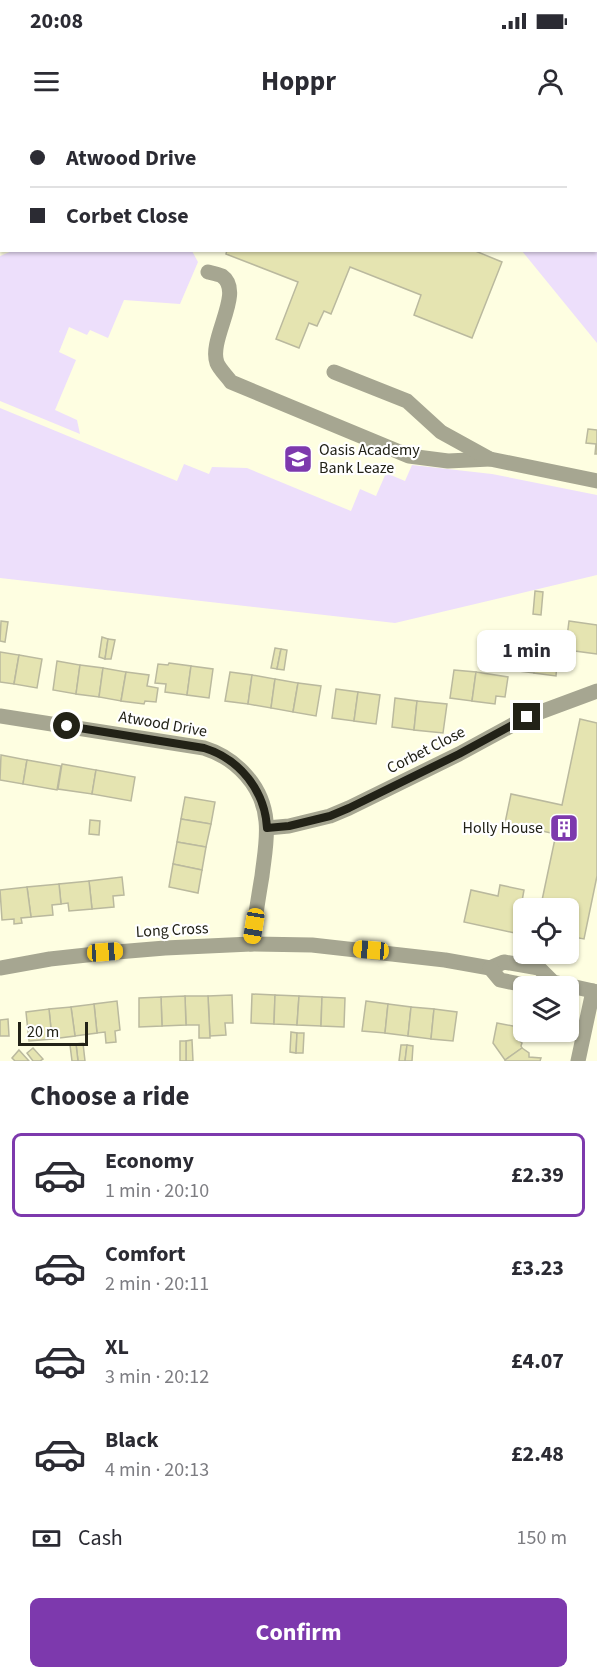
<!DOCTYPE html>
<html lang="en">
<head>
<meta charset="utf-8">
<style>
	body { margin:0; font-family:"Source Sans 3",sans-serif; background:#f7f7f7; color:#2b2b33; height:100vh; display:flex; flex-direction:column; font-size:22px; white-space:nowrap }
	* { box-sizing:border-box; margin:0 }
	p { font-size:20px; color:#7c7c81 }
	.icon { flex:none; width:33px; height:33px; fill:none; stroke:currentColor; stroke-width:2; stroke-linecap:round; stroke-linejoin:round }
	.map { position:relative; height:941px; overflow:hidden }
	.sheet { display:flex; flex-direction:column; background:#fff; flex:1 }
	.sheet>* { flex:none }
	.guide { position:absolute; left:0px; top:0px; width:597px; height:132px; box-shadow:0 2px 4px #0004; display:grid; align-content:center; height:132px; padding:0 30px; background:#fff }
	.buttons { position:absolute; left:513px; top:778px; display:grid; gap:12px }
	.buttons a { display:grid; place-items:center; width:66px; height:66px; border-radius:9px; background:#fff; box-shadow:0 2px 4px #0004; font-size:30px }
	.scale { position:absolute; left:18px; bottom:15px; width:70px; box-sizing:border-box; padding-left:6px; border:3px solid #222217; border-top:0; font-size:16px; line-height:21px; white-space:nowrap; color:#222217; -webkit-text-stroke:4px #fff; paint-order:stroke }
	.end { position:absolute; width:27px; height:27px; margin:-14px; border:8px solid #222217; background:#fff; box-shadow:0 0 0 3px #fff }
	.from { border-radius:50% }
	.bubble { position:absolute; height:42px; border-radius:9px; background:#fff; box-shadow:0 2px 4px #0004; font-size:20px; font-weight:700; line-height:42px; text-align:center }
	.car { position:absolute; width:18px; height:36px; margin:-18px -9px; border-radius:8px; box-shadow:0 0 4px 2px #0007; background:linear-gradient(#f5c518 24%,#345 0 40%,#f5c518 0 76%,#345 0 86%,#f5c518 0) }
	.guide b { display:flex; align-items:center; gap:21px; height:57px; font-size:22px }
	.guide b+b { border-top:2px solid #e1e1e2 }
	.guide i { width:15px; height:15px; background:#2b2b33 }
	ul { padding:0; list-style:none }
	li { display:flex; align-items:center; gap:18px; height:84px; margin:0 12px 9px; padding:0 18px; border:3px solid transparent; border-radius:9px }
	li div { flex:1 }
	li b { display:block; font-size:22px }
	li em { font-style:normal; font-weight:700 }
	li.selected { border-color:#7d39ad }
	li>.icon { width:54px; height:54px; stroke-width:1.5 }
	h2 { padding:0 30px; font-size:27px; line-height:72px }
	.pay { display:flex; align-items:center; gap:15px; height:66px; padding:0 30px; font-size:22px }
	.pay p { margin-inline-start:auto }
	.button { display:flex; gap:12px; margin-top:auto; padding:12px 30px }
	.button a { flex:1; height:69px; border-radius:9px; background:#7d39ad; color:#fff; font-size:24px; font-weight:700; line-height:69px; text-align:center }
	.status { display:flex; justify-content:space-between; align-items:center; height:42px; padding:0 30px; background:#fff; direction:ltr }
	.status svg { height:16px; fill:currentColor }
	header { display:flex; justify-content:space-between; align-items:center; height:78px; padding:0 30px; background:#fff; font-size:27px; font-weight:700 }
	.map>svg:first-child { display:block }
</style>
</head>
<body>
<div class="status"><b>20:08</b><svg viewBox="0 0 49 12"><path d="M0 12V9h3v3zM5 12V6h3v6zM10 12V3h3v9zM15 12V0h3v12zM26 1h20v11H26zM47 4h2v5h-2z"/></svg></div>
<header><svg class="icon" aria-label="menu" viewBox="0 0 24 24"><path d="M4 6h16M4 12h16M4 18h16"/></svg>Hoppr<svg class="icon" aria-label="person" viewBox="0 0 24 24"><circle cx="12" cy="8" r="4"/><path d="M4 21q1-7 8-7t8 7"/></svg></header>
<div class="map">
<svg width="597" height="941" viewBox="0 0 597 941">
	<rect width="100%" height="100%" fill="#fefee1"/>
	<!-- green -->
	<g fill="#eddffb">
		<path d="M0,0H205L212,1L2,2V125L0,126Z"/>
		<path d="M246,0H597V223L522,131L596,130V2H252Z"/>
		<path d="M12,131H192L198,142L180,184L124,180L108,218L90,210L87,215L69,207L59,232L76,240L55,290L77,300L80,314L0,281V136Z"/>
		<path d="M0,288L177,361L184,344L209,354L212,347L247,348L351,391L360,369L376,376L386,353L405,361L412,345L492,354L597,375V455L395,503L0,458Z"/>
	</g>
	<!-- building -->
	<g fill="#e5e4b1" stroke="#bab99e" stroke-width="1.5">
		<path d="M227,130H473L502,142L472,218L414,195L421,175L350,147L331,194L324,191L317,206L309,203L299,228L276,219L298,162L226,134Z"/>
		<path d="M588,309L597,310V334H595L596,324L586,323Z"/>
		<path d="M535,471L543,472L541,495L533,494Z"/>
		<path d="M1,501L8,502L5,522L0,521Z"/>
		<path d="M569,501L597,505V534L575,531V527L566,525Z"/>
		<path d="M102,517L108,519L105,539L99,537Z"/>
		<path d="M108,519L115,520L111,539H105Z"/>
		<path d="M508,521L537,525L534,553L511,550L513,541L506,540Z"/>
		<path d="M537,525L566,528L563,545L557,544L556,556L534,553Z"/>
		<path d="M275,528L281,529L277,549L271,548Z"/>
		<path d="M281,529L287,530L284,550L277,549Z"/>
		<path d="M0,532L19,535L14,564L0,562Z"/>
		<path d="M19,535L42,539L37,568L14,564Z"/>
		<path d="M57,541L80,545L76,574L53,570Z"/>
		<path d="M169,543L191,546L187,575L165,572L166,564L155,563L158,544L168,545Z"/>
		<path d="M80,545L103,548L99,577L76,574Z"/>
		<path d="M191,546L213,549L209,578L187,575Z"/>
		<path d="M103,548L126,552L121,581L99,577Z"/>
		<path d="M454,550L476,552L472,581L450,578Z"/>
		<path d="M126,552L149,555L147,566L158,568L156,582L145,581L144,584L121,581Z"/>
		<path d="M230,552L252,555L248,584L225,581Z"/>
		<path d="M476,552L508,557L505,577L496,576L495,584L472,581Z"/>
		<path d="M252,555L275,559L271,588L248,584Z"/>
		<path d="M275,559L298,563L293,592L271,588Z"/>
		<path d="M298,563L321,566L316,596L293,592Z"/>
		<path d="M336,569L358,572L354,601L332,598Z"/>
		<path d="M358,572L380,575L376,604L354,601Z"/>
		<path d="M395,578L417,581L414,610L392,607Z"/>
		<path d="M417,581L447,584L443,613L414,610Z"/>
		<path d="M580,599L597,603V756L584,819L568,816V789H524V815L464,802L471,770L498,776L500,765L524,770L522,781L541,785L556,714L505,703L511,674L562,685Z"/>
		<path d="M1,635L27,640L23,664L0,660Z"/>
		<path d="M27,640L61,646L57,670L23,664Z"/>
		<path d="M62,644L96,650L92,674L58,669Z"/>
		<path d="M96,650L135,657L131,681L92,674Z"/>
		<path d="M185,677L215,682L211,704L181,699Z"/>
		<path d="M181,699L211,704L206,727L177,722Z"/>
		<path d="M90,700L100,701L99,715L89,714Z"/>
		<path d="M177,722L206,727L202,750L173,744Z"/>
		<path d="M173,744L202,750L198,773L169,767Z"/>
		<path d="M122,757L124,775L113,776L114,787L92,789L89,761Z"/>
		<path d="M89,761L92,789L69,791L68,783L61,784L59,764Z"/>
		<path d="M59,764L61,784L52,785L53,795L31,797L27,767Z"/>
		<path d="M27,767L31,797L21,798L22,803L14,804V799L2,800L0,770Z"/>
		<path d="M252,874L275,875L274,904L251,903Z"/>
		<path d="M232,875L233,903H225L226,915L210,916L208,876Z"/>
		<path d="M275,875L299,876L297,905L274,904Z"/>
		<path d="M185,876H208L210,918H199V905H186Z"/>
		<path d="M185,876L186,905L162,906L161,877Z"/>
		<path d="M299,876L322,877L321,906L297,905Z"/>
		<path d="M161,877L162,906L139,907V878Z"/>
		<path d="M322,877L345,878L344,907L321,906Z"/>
		<path d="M117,881L120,910L115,911L116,922L106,923L105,912L97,913L94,884Z"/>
		<path d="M366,881L388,884L385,913L362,911Z"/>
		<path d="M94,884L97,913L75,916L71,887Z"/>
		<path d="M388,884L411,887L408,916L385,913Z"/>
		<path d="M71,887L75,916L52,919L49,889Z"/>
		<path d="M411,887L434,889L431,919L408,916Z"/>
		<path d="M49,889L52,919L29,921L26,892Z"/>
		<path d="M434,889L457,892L453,921L431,919Z"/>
		<path d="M8,899L9,916H0V900Z"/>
		<path d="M497,903L518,907L517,919L522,923L521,926L522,928L505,940L493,923Z"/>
		<path d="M291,912L297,913L296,933L290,932Z"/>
		<path d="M297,913H304L303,933H296Z"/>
		<path d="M192,920L193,941H186V921Z"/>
		<rect x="180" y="921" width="6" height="20"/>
		<path d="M83,923L85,941H78L76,924Z"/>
		<path d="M76,924L78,941H72L70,925Z"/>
		<path d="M401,925H407L405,941H399Z"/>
		<path d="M407,925L413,926L412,941H405Z"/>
		<path d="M33,928L43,939L40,941H33L27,933Z"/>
		<path d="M522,928L529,933V937L541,938L540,941H506L505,940Z"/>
		<path d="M19,930L29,941H15L12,938Z"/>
	</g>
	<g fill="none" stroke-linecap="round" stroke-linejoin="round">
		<!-- minor -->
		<g stroke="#a6a691" stroke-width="15">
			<path d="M208,152C212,153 218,154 222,156C245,172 208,219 217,243C220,250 227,256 231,262L409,336L448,341L490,339"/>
			<path d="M334,252L407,281L441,312L490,339L597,361"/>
			<path d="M0,596L204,628C236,638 263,666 266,701C268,719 264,738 262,756C258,779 255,801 251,824"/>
			<path d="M267,708L289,706L330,696L349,688L459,634L527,597L597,571"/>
			<path d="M0,848L50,839L105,833L165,828L251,824L312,825L445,840L490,848L504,842L539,848L553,862L597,872"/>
			<path d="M490,848L500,860L535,867L553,862"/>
			<path d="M578,941L593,871"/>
		</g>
	</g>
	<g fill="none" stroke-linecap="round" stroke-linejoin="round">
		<!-- route -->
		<path stroke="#222217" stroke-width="8" d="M67,606L204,628C240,639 265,671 267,708L289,706L330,696L349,688L459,634L527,597"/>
	</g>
	<!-- icons -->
	<defs>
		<g id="school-square" transform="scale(1.5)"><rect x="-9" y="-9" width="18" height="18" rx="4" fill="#7d39ad" stroke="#fff"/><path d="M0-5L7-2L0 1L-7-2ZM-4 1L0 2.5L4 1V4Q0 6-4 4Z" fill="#fff"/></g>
		<g id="building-square" transform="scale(1.5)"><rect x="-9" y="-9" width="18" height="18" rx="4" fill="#7d39ad" stroke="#fff"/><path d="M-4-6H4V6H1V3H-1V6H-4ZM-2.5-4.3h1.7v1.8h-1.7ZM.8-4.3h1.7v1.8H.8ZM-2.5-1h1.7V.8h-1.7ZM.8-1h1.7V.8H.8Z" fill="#fff"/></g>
	</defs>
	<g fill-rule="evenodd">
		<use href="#school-square" x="298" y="339"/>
		<use href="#building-square" x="564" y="708"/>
	</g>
	<g text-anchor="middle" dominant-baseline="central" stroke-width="4.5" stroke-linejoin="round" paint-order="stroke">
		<!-- poi labels -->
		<g font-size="16" fill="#222217" stroke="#fff" text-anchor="start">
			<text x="319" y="330">Oasis Academy<tspan x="319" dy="18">Bank Leaze</tspan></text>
			<text x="543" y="708" text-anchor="end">Holly House</text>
		</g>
		<!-- street labels -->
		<g font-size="16" fill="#222217" stroke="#fff">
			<text transform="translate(163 604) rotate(10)">Atwood Drive</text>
			<text transform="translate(426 630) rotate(-27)">Corbet Close</text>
			<text transform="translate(172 810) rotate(-3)">Long Cross</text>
		</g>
	</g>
</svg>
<div class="buttons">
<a><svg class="icon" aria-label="locate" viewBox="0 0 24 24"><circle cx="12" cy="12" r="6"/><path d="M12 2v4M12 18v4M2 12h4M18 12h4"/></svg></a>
<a><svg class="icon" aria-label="layers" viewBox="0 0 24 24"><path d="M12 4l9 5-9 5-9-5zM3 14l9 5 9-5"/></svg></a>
</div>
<div class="scale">20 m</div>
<i class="end from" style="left:67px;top:606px"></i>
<i class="end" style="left:527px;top:597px"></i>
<div class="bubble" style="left:477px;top:510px;width:99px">1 min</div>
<i class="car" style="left:254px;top:806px;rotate:189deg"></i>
<i class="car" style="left:371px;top:830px;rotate:275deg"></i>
<i class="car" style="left:105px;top:832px;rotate:86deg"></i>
<div class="guide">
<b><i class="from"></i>Atwood Drive</b>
<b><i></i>Corbet Close</b>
</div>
</div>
<section class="sheet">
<h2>Choose a ride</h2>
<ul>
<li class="selected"><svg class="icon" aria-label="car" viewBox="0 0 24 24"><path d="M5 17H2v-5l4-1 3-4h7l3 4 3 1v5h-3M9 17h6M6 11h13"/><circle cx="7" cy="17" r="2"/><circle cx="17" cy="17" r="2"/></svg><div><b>Economy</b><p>1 min · 20:10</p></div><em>£2.39</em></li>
<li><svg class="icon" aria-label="car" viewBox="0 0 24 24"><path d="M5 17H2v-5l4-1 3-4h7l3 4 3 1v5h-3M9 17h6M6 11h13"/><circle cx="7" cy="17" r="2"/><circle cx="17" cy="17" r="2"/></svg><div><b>Comfort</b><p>2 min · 20:11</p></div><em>£3.23</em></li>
<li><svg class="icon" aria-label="car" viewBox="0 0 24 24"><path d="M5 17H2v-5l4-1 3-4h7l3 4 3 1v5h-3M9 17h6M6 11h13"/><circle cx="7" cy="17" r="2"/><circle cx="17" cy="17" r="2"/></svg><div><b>XL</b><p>3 min · 20:12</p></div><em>£4.07</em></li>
<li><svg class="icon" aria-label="car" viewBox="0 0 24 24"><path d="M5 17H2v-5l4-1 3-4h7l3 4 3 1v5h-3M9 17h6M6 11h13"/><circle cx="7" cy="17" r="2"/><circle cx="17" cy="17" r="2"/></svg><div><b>Black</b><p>4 min · 20:13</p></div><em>£2.48</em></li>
</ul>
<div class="pay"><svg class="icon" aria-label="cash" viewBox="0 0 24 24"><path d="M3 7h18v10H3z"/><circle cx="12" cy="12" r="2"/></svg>Cash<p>150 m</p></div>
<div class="button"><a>Confirm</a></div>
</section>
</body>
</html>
